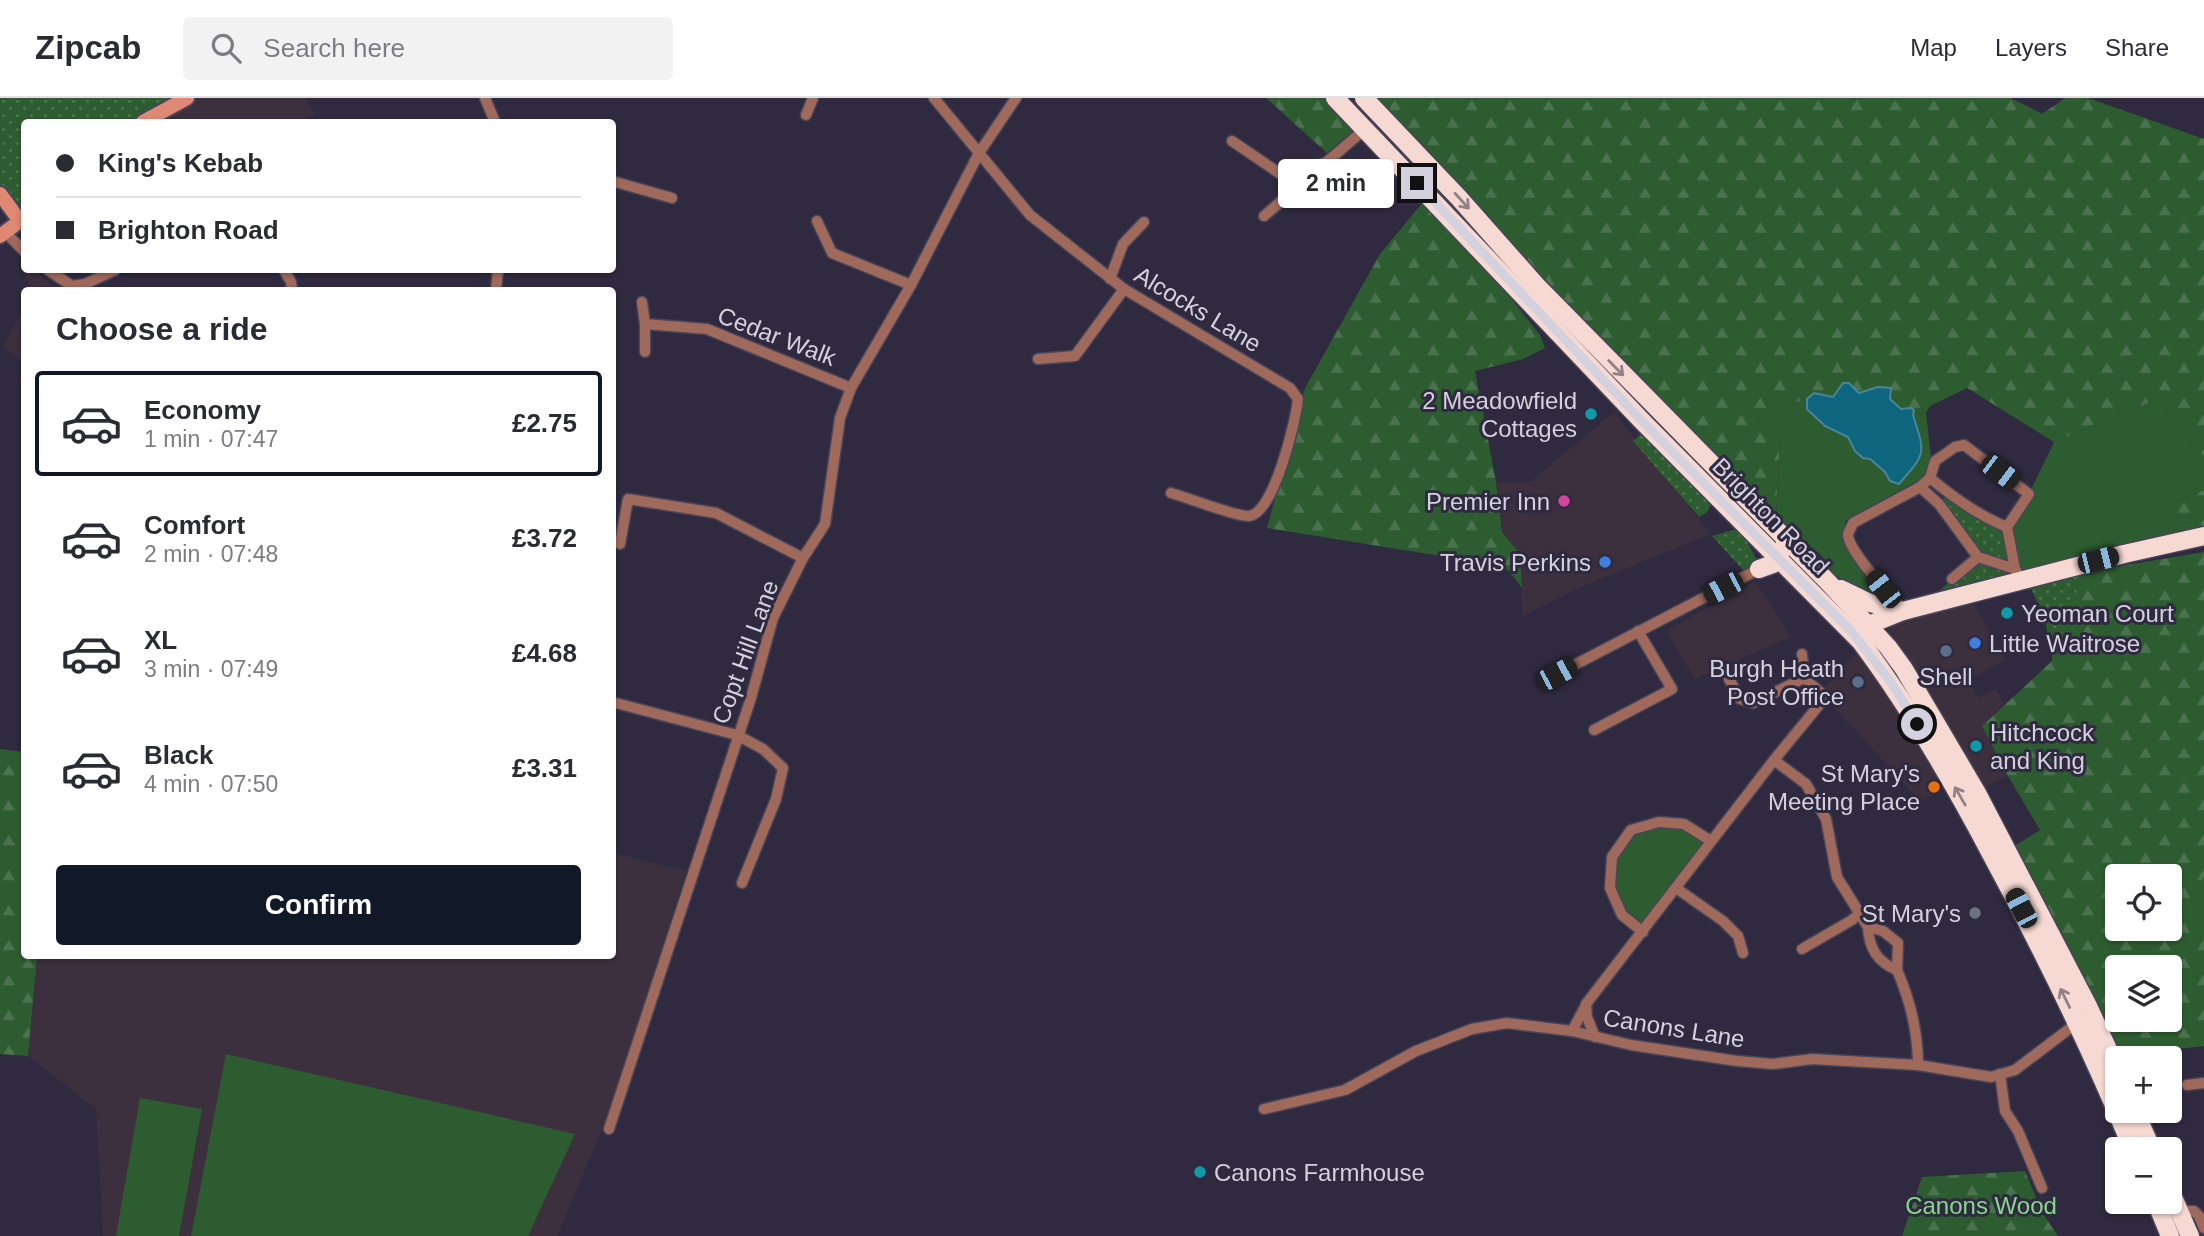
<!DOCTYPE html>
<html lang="en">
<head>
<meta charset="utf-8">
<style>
	body { margin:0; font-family:Helvetica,sans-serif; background:#f2f2f3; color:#2b2b33; height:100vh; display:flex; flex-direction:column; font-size:26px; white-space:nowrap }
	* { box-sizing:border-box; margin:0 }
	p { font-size:23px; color:#7c7c81 }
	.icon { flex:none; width:38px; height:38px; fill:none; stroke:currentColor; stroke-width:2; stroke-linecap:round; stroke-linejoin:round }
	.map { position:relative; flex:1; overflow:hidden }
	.side { position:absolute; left:21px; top:189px; width:595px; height:672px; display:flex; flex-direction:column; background:#fff; border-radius:7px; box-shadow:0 2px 5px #0004 }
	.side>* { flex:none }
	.hud { position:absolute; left:21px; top:21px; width:595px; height:154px; border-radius:7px; box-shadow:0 2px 5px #0004; display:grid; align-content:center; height:154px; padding:0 35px; background:#fff }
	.tools { position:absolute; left:2105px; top:766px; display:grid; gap:14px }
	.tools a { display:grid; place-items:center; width:77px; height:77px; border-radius:7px; background:#fff; box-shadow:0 2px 5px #0004; font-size:35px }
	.end { position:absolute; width:32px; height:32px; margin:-16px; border:9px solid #d4d1de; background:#111; box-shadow:0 0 0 4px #111 }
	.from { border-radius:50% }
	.bubble { position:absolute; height:49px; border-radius:7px; background:#fff; box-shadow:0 2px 5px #0004; font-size:23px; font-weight:800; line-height:49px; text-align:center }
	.car { position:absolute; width:21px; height:42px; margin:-21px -10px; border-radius:9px; box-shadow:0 0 5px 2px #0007; background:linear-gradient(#222 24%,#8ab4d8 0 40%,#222 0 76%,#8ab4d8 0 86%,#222 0) }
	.hud b { display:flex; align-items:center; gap:24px; height:66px; font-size:26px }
	.hud b+b { border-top:2px solid #e1e1e2 }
	.hud i { width:18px; height:18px; background:#2b2b33 }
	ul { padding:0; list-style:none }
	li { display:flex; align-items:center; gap:21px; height:105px; margin:0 14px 10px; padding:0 21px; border:4px solid transparent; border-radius:7px }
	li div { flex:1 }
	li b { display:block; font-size:26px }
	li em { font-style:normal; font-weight:800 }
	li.on { border-color:#111827 }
	li>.icon { width:63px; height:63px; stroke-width:1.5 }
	h2 { padding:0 35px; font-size:32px; line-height:84px }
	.cta { display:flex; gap:14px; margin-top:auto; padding:14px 35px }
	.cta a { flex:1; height:80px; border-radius:7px; background:#111827; color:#fff; font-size:28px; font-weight:800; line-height:80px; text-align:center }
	header { display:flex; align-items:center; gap:42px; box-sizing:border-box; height:98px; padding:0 35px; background:#fff; border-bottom:2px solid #e1e1e2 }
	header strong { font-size:33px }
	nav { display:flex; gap:38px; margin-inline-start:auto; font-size:24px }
	.search { width:490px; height:63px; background:#f2f2f3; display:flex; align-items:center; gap:18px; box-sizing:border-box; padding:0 24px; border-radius:7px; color:#7c7c81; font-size:26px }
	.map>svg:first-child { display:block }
</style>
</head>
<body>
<header>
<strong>Zipcab</strong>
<div class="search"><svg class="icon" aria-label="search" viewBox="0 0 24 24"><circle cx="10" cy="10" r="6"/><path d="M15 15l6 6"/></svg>Search here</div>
<nav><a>Map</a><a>Layers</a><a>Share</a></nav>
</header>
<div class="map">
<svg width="2204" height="1138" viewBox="0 0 2204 1138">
	<defs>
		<pattern id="grass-dots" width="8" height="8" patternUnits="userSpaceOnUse" patternTransform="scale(1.75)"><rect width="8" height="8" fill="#2e5c31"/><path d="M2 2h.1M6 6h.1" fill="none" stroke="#4b724e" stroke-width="1.8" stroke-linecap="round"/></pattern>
		<pattern id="forest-firs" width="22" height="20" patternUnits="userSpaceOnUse" patternTransform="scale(1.75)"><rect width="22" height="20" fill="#2e5c31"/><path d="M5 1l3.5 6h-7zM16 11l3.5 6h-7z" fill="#4b724e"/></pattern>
	</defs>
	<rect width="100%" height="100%" fill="#2f2a3f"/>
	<!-- commercial -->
	<g fill="#3d303e">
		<path d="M198,0H305L315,16L303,24H152Z"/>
		<path d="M26,172H34L58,192H29L30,187L23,175Z"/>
		<path d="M24,211V276L20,284L22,264L3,248Z"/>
		<path d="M1614,314L1710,436L1581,489L1522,518L1520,456L1502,434L1496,384H1530Z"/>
		<path d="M1755,484L1771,506L1790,539L1695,581L1666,533Z"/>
		<path d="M1974,506L2005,562L1969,582L1979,600L1996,591L2004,606L1982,628L2008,678L1982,690H1942L1921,704L1821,595L1848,562L1896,526L1917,518Z"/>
		<path d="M24,694V858H612L613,755L686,773L617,996L557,1138H103L96,1011L28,958L20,773Z"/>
	</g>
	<!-- grass -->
	<g fill="url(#grass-dots)">
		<path d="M0,0H187L143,24H24V120L0,96Z"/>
		<path d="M1641,336L1651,338L1714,400L1707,414L1699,419L1633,343Z"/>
		<path d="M1948,395L2007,429L2015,471L2008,475L1938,494L1978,458L1939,406Z"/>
		<path d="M1737,431L1743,436L1757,462L1756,467L1745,474L1712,438Z"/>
		<path d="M2097,472L2080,485L2053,563L2045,522L2031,490Z"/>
	</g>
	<!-- forest -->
	<g fill="url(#forest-firs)" fill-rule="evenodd">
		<path d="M1266,0H1325L1355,31L1327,55Z"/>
		<path d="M1371,0H2011L2042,16L2065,0H2088L2204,41V359L2158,301L2054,344L1967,290L1930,308L1926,315L1913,316L1906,311H1901L1878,289L1859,295L1849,285L1833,299L1814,295L1807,301L1780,310L1759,324L1780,341L1776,419L1583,226Z"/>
		<path d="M1424,103L1473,152L1540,237L1545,250L1523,261L1475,273L1496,384L1502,434L1520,456L1522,490L1508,472L1478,464L1267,430L1304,292L1380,156Z"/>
		<path d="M2204,392V428L2180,424L2170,411L2179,402Z"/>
		<path d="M2204,454V948L2132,956V961H2127L2111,938L2013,749L2040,732L2008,678L1982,628L2052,563L2080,484L2097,472ZM2118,779H2170V831H2118ZM2118,870H2170V922H2118Z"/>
		<path d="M0,651L24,654L22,767L24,769V858H37L28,958L0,956Z"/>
		<path d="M2025,1073L2042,1114L2058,1138H1902L1922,1079Z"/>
	</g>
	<!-- park -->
	<g fill="#2e5c31">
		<path d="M1807,301V311L1825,328L1848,339L1863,360L1870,361L1899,385C1927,354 1925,356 1913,316L1926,315L1931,360L1924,379L1846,422L1842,442L1888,503L1864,498L1831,474L1821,457L1776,419L1780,341L1758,323L1780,310Z"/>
		<path d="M2158,301L2204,359V392L2179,402L2170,411L2181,424L2204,428L2023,474L2015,471L2007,429L2029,396L2054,344Z"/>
		<path d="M1659,724L1684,726L1711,743L1643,834L1622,817L1610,790L1612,759L1631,732Z"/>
		<path d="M2204,779V833L2183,816Z"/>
		<path d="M226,956L575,1036L528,1138H191Z"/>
		<path d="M140,1000L202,1011L179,1138H116Z"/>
	</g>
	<!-- water -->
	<path fill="#0e657e" stroke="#49859b" stroke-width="2" d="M1843,285H1849L1859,295L1878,289L1891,290L1890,301L1901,311L1911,310L1914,312L1913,317C1925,356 1927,354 1899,386L1890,383L1885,374L1870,361L1863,360L1855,353L1848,339L1825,328L1807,311V301L1814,295L1833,299Z"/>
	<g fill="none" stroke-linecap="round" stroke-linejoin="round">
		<!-- street casing -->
		<g stroke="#494558" stroke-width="13">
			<g id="street">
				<path d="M485,0L495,24"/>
				<path d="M934,0L1030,117L1124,191L1290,290L1298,301C1296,322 1274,416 1249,418C1237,419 1186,399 1171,395"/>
				<path d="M806,17L813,0"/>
				<path d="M1232,43L1279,75H1289L1325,65"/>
				<path d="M612,83L672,100"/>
				<path d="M1264,118L1365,31"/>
				<path d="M817,123L832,155L911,187"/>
				<path d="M5,134L24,153"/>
				<path d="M48,172L72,188L85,186L115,172"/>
				<path d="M284,172L291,184L292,192"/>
				<path d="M1110,181L1123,146L1144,124"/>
				<path d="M496,192L498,172"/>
				<path d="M642,204L645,226V254"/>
				<path d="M645,226L707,231L851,290"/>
				<path d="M1038,261L1075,258L1124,191"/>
				<path d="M1920,389L1939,406L1978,459L2015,471L2021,482"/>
				<path d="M2007,429L2015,471"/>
				<path d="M620,446L628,401L716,415L803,460"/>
				<path d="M1952,481L1978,459"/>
				<path d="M1883,490C1875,480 1847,448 1848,436C1849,433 1852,428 1853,425L1920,389L1930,380L1935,363L1955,349L1964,347L2029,396L2007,429C1979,418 1954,400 1930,380"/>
				<path d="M1802,556L1804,580"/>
				<path d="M1557,576L1759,471"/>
				<path d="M612,604L737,637L763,651L783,670L776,701L742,785"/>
				<path d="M1594,632L1672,591L1638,533"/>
				<path d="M1774,662L1806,686L1826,721L1837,779L1868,829L1883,833L1898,845L1897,872"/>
				<path d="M1676,790L1723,823L1738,838L1743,855"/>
				<path d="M1868,829C1869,850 1877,864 1897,872C1910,902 1918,934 1918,967"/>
				<path d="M1643,834L1622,817L1610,790L1612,759L1631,732L1659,724L1684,726L1711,743"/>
				<path d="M1802,851L1852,822L1860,815"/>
				<path d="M1572,933L1586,907"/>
				<path d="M1595,939L1587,919L1586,906L1774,662L1824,601L1821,595L1804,580L1753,605L1740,601L1729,581"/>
				<path d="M2000,976L2005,1013L2018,1033L2042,1090"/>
				<path d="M2187,987L2204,985"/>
				<path d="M1264,1011L1345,992L1416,953L1472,931L1507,925L1572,933L1631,947L1737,963L1773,966L1812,961L1918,967L1991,979L2015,972L2077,925"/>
				<path d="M609,1031L751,600L773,520L803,460L825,426L840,320L851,290L911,187L979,55L1016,0"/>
				<path d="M2180,1113H2194L2199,1118L2204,1130"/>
			</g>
		</g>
		<!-- secondary casing -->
		<g stroke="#494558" stroke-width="18">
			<g id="secondary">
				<path d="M143,24L187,0"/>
				<path d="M0,96L20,123"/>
				<path d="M0,138L24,120"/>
			</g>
		</g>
		<!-- highway casing -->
		<g stroke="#494558" stroke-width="21">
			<g id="highway">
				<path d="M1335,0L1642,323L1861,544C1911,611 1952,682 1991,756C2043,852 2091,951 2133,1052"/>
				<path d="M1364,0L1459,100L1536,187L1828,484L1888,549L1904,571L1977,695L2088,908L2118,973"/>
				<path d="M1759,471L1773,466L1783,450"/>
				<path d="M1841,491L1870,505L1903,513"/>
				<path d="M1861,530L1903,513L2124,456L2204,438"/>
				<path d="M2135,1013L2152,1052"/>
				<path d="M2170,1092L2190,1138"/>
				<path d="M2156,1104L2170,1138"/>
			</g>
		</g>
		<!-- street -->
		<use href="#street" stroke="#9f695b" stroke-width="10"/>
		<!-- secondary -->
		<use href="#secondary" stroke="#df8873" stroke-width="14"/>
		<!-- highway -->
		<use href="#highway" stroke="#f6d9d2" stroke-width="18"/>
	</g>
	<!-- one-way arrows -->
	<defs><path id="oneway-shaft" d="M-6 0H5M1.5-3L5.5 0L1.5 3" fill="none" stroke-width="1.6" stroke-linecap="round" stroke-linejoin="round" transform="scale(1.75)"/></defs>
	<g stroke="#928288">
		<use href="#oneway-shaft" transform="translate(1462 103) rotate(48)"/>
		<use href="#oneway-shaft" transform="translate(1616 270) rotate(46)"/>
		<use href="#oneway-shaft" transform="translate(1960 698) rotate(-120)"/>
		<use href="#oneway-shaft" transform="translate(2065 900) rotate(-116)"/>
	</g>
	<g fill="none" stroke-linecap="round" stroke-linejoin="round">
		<!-- route -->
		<path stroke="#d4d1de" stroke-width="9" d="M1417,85L1642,323L1851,533L1890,583L1917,626"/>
	</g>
	<!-- markers -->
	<g fill="#0f9aa8" stroke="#2f2a3f" stroke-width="2.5">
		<circle cx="1591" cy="316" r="7"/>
		<circle cx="2007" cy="515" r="7"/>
		<circle cx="1976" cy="648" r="7"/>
		<circle cx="1200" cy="1074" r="7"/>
	</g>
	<circle fill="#d1479c" stroke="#2f2a3f" stroke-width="2.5" cx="1564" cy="403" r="7"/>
	<g fill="#3f7fe0" stroke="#2f2a3f" stroke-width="2.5">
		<circle cx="1605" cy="464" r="7"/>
		<circle cx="1975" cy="545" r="7"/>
	</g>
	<g fill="#5c6f8a" stroke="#2f2a3f" stroke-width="2.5">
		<circle cx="1946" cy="553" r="7"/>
		<circle cx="1858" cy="584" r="7"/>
	</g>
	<circle fill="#e8710a" stroke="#2f2a3f" stroke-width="2.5" cx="1934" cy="689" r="7"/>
	<circle fill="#6b7280" stroke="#2f2a3f" stroke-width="2.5" cx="1975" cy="815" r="7"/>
	<g text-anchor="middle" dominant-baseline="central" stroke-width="6" stroke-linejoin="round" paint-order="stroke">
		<!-- street labels -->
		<g font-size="24" fill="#d4d1de" stroke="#2f2a3f">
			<text transform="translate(1198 211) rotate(31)">Alcocks Lane</text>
			<text transform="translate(777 238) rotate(21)">Cedar Walk</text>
			<text transform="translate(1771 418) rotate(45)">Brighton Road</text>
			<text transform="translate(745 554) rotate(-70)">Copt Hill Lane</text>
			<text transform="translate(1674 930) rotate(9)">Canons Lane</text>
		</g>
		<!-- poi labels -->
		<g font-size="24" fill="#d4d1de" stroke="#2f2a3f" text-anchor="end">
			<text x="1577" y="302">2 Meadowfield<tspan x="1577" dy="28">Cottages</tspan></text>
			<text x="1550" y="403">Premier Inn</text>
			<text x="1591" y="464">Travis Perkins</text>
			<text x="2021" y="515" text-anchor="start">Yeoman Court</text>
			<text x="1989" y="545" text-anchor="start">Little Waitrose</text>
			<text x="1844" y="570">Burgh Heath<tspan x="1844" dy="28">Post Office</tspan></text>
			<text x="1946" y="578" text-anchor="middle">Shell</text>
			<text x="1990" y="634" text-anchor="start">Hitchcock<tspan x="1990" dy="28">and King</tspan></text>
			<text x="1920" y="675">St Mary's<tspan x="1920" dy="28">Meeting Place</tspan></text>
			<text x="1961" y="815">St Mary's</text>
			<text x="1214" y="1074" text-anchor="start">Canons Farmhouse</text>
		</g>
		<!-- park labels -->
		<g font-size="24" fill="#85d789" stroke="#2f2a3f">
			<text x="1981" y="1107">Canons Wood</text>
		</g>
	</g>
</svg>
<div class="tools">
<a><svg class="icon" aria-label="locate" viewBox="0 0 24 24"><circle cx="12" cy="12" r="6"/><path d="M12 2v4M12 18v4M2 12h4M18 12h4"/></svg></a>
<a><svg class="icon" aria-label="layers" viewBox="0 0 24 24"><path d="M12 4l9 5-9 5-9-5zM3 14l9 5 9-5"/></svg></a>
<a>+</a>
<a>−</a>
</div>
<i class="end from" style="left:1917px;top:626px"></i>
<i class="end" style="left:1417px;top:85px"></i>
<div class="bubble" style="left:1278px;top:61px;width:116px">2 min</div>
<i class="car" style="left:2000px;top:374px;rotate:127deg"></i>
<i class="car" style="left:2098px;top:462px;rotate:76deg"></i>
<i class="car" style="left:1723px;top:490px;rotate:243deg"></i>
<i class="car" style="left:1883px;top:491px;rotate:322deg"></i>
<i class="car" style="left:1557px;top:576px;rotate:62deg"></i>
<i class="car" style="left:2021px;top:810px;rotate:332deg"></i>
<div class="hud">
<b><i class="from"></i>King's Kebab</b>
<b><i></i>Brighton Road</b>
</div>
<section class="side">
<h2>Choose a ride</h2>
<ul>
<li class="on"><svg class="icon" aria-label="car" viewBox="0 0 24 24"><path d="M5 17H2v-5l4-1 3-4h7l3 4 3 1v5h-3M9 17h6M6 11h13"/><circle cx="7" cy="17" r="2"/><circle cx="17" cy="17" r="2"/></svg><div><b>Economy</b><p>1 min · 07:47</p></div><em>£2.75</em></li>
<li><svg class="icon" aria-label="car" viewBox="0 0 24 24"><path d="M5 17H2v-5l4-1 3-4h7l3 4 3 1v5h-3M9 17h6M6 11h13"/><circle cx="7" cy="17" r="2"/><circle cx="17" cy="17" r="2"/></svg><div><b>Comfort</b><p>2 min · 07:48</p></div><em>£3.72</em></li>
<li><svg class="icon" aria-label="car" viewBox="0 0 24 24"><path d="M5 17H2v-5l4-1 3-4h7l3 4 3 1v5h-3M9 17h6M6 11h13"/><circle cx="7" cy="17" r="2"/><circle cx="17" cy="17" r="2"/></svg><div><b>XL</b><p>3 min · 07:49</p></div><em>£4.68</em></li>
<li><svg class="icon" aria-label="car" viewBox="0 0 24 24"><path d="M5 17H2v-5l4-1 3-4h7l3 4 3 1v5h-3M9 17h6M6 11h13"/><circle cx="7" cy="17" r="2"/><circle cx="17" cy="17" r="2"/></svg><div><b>Black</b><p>4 min · 07:50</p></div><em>£3.31</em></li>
</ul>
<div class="cta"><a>Confirm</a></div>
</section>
</div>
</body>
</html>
